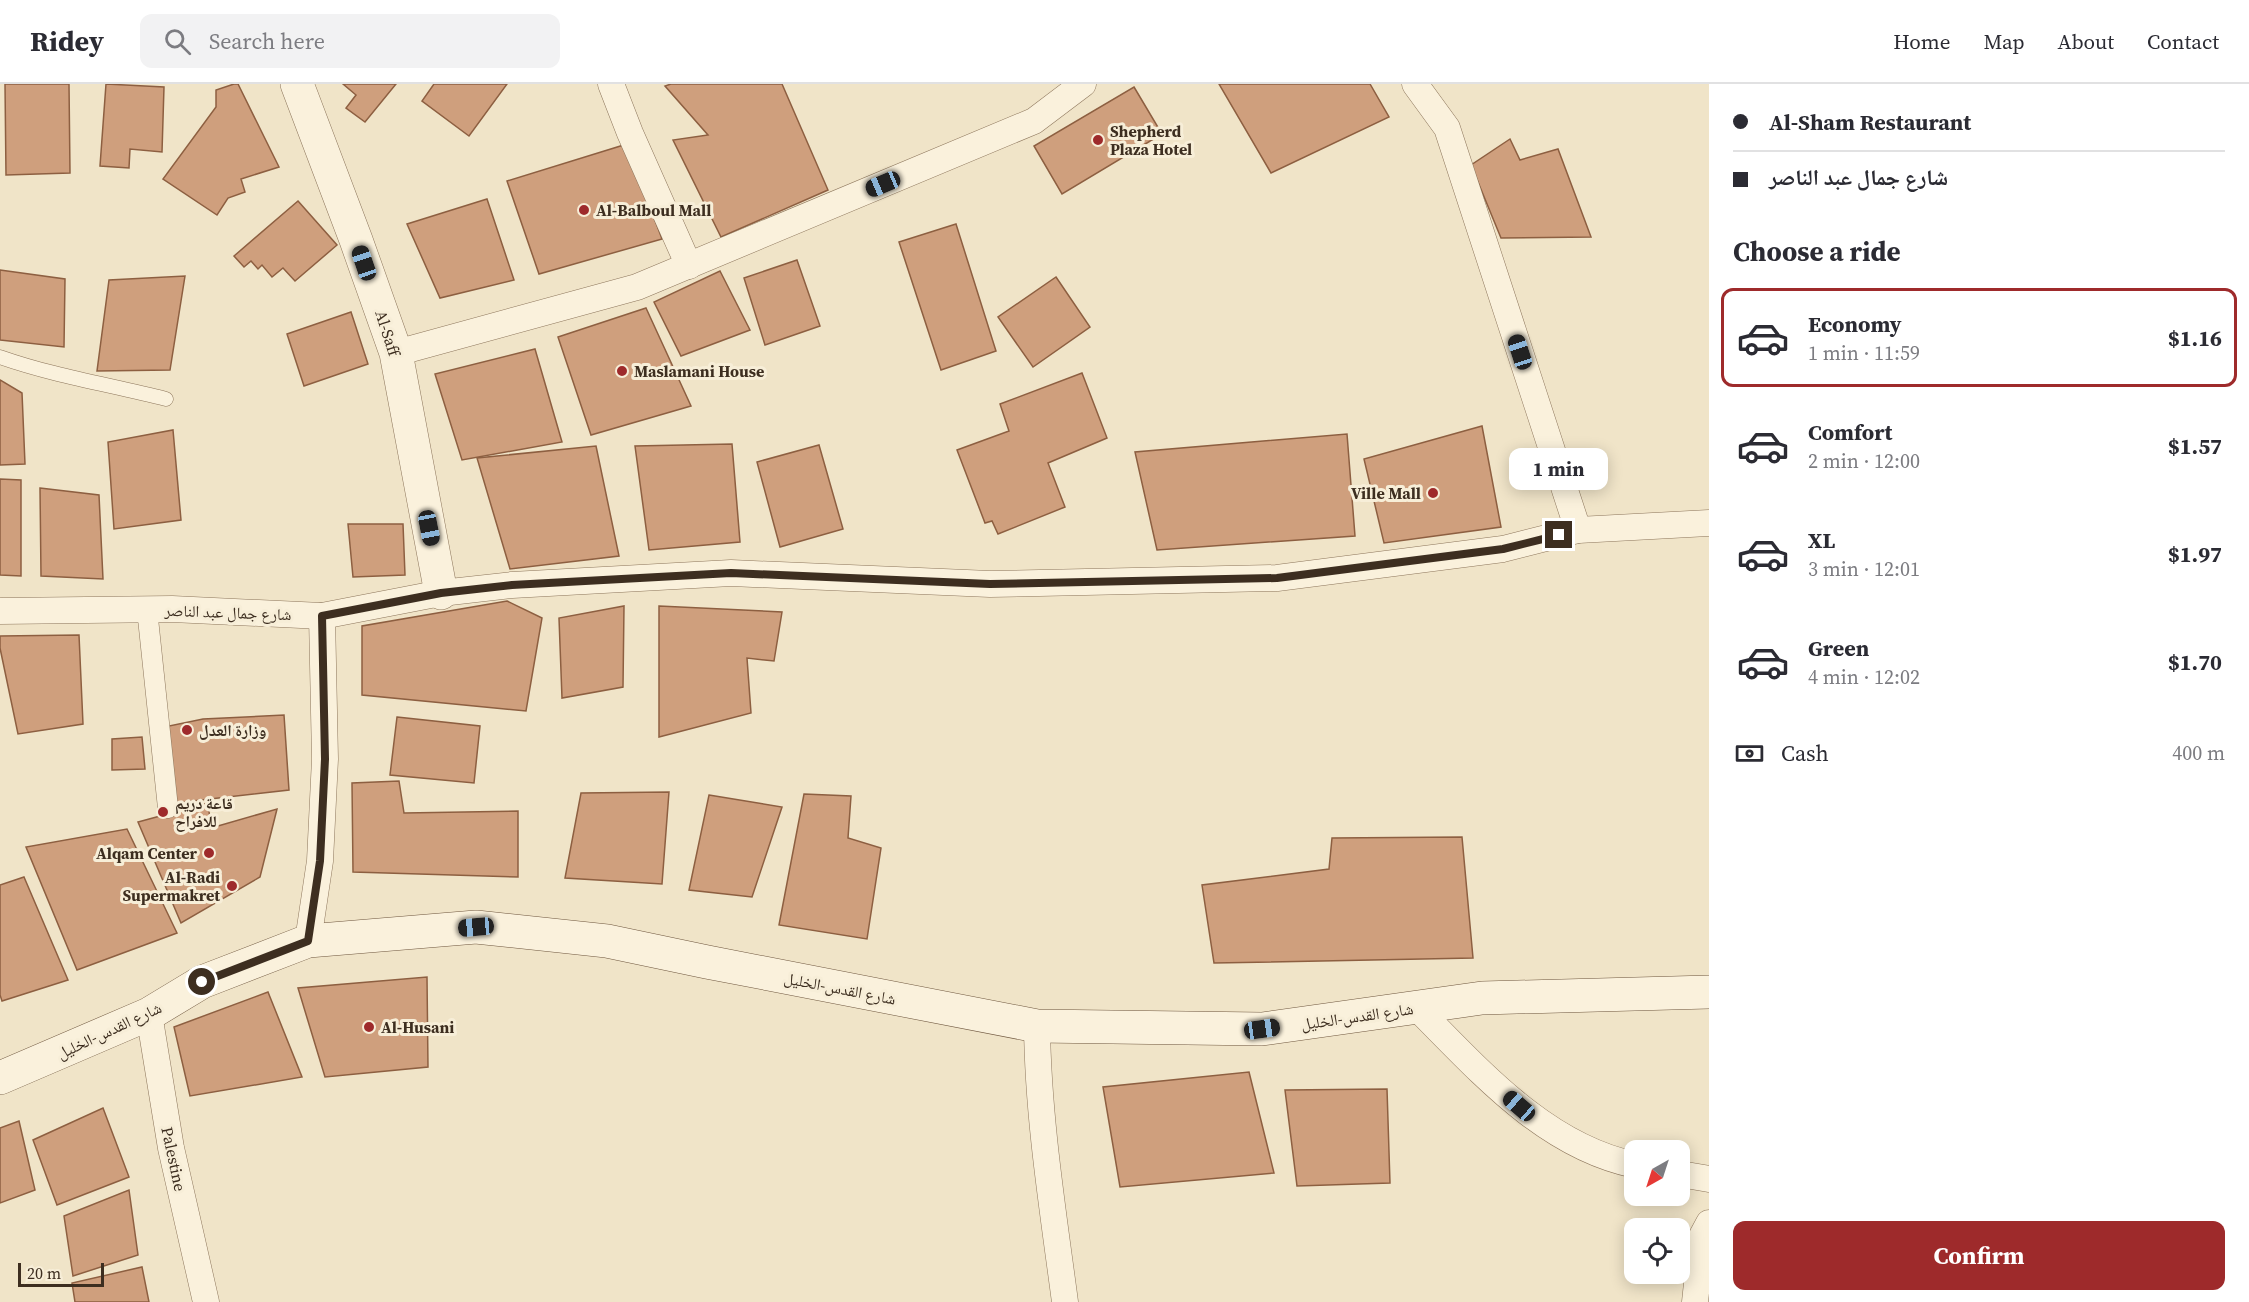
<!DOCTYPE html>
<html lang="en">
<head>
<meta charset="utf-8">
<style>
	body { margin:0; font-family:"Source Serif 4","Noto Naskh Arabic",serif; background:#f2f2f3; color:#2b2b33; height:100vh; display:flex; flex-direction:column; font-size:22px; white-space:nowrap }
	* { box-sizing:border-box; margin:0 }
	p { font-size:20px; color:#7c7c81 }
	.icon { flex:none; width:33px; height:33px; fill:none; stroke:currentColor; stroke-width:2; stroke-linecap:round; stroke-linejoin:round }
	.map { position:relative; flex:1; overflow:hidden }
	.panel { display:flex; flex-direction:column; background:#fff; width:540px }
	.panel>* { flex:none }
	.guide { display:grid; align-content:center; height:132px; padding:0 24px; background:#fff }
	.needle { width:39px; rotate:219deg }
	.buttons { position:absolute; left:1624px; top:1056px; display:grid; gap:12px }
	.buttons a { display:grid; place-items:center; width:66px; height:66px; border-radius:12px; background:#fff; box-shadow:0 3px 15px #0003; font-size:30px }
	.scale { position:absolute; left:18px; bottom:15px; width:86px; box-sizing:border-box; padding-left:6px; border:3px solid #3d2e20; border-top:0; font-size:16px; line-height:21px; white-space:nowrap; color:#3d2e20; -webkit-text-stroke:4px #f7eed8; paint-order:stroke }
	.end { position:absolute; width:27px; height:27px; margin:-14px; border:8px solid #3d2e20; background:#fff; box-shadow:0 0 0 3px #fff }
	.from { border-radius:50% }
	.bubble { position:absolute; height:42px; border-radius:12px; background:#fff; box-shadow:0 3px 15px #0003; font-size:20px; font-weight:700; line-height:42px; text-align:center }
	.car { position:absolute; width:18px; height:36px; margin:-18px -9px; border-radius:8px; box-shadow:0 0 4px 2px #0007; background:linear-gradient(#222 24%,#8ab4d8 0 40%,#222 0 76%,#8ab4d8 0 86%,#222 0) }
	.guide b { display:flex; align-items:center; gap:21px; height:57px; font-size:22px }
	.guide b+b { border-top:2px solid #e1e1e2 }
	.guide i { width:15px; height:15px; background:#2b2b33 }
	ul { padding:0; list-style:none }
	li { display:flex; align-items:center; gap:18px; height:99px; margin:0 12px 9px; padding:0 12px; border:3px solid transparent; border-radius:12px }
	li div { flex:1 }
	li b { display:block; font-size:22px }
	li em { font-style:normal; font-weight:700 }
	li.current { border-color:#9e2a2b }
	li>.icon { width:54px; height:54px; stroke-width:1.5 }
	h2 { padding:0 24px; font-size:27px; line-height:72px }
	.pay { display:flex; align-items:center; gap:15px; height:66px; padding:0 24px; font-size:22px }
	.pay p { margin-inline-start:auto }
	.cta { display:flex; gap:12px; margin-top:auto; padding:12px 24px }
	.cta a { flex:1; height:69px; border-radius:12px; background:#9e2a2b; color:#fff; font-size:24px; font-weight:700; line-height:69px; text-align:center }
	header { display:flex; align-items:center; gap:36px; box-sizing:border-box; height:84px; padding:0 30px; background:#fff; border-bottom:2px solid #e1e1e2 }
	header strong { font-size:28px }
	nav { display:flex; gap:33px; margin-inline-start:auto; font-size:21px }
	.search { width:420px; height:54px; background:#f2f2f3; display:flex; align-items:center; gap:15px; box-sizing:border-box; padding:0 21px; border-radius:12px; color:#7c7c81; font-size:22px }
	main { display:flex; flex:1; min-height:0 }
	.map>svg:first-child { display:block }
</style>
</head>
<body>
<header>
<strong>Ridey</strong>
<div class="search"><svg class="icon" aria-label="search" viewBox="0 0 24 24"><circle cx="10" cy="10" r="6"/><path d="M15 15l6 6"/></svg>Search here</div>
<nav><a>Home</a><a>Map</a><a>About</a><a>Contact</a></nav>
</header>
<main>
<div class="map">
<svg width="1709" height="1218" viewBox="0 0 1709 1218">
	<rect width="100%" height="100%" fill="#f0e4c8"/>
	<!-- building -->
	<g fill="#cf9f7d" stroke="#8d5f41" stroke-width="1.5">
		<path d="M5,0H69L70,89L6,91Z"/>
		<path d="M106,0L164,3L162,68L130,65L129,84L100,82Z"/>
		<path d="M234,0H238L279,83L241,95L245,108L228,114L217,131L163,95L216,23V6Z"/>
		<path d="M343,0H396L365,38L346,24L356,11Z"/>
		<path d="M434,0H507L469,52L422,17Z"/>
		<path d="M671,0H782L828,106L721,153L673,56L708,51L665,2Z"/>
		<path d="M1219,0H1370L1389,33L1271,89Z"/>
		<path d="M1134,3L1162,50L1062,110L1034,62Z"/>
		<path d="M1510,55L1520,76L1558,65L1591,153L1501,154L1471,81Z"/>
		<path d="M627,60L662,155L539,190L507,97Z"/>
		<path d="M487,115L514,196L440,214L407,140Z"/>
		<path d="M298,117L337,161L295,197L283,184L272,193L262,181L258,185L251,177L244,183L234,172Z"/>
		<path d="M956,140L996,267L941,286L899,158Z"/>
		<path d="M797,176L820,242L765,261L744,194Z"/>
		<path d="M0,186L65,195L64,263L0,256Z"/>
		<path d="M720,187L750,246L681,272L654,218Z"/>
		<path d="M185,192L170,286L97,287L109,196Z"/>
		<path d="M1056,193L1090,243L1033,283L998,233Z"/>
		<path d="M646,224L691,322L591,351L558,253Z"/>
		<path d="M351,228L368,280L304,302L287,250Z"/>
		<path d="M535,265L562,358L462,376L435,290Z"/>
		<path d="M1082,289L1107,354L1048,379L1065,423L998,450L992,437L985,439L957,366L1009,347L1000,320Z"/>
		<path d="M0,296L22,309L25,380L0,381Z"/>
		<path d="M1482,342L1501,443L1384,459L1364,375Z"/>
		<path d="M173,346L181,436L114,445L108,358Z"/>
		<path d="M1347,350L1355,452L1157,466L1135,368Z"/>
		<path d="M732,360L740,458L649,466L635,362Z"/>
		<path d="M819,361L843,445L780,463L757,378Z"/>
		<path d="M596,362L619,472L510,485L477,374Z"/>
		<path d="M0,395L21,396V492L0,491Z"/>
		<path d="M40,404L99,411L103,495L41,492Z"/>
		<path d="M348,440H403L405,491L353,493Z"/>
		<path d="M507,517L542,534L526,627L362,611V542Z"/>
		<path d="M624,522L623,603L562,614L559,534Z"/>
		<path d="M659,522L782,528L774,577L747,574L751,629L659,653Z"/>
		<path d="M79,551L83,640L18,650L0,564V552Z"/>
		<path d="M284,631L289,706L175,719L164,643L203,635Z"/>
		<path d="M397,633L480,642L474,699L390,691Z"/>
		<path d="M142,653L145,685L112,686V655Z"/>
		<path d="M399,697L404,729L518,727V793L353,788L352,699Z"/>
		<path d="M669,708L662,800L565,794L581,709Z"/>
		<path d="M804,710L851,712L848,754L881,764L867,855L779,841Z"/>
		<path d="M709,711L782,723L752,813L689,806Z"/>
		<path d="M208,719L211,744L277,725L260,793L181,839L138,738Z"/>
		<path d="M127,745L177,849L77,886L26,763Z"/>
		<path d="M1462,753L1473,874L1214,879L1202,801L1329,785L1332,754Z"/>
		<path d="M24,793L68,896L2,917L0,911V801Z"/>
		<path d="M427,893L428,983L325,993L298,904Z"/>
		<path d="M268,908L302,993L190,1012L174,943Z"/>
		<path d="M1249,988L1274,1089L1120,1103L1103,1003Z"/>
		<path d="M1387,1005L1390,1099L1297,1102L1285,1006Z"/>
		<path d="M103,1024L129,1093L57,1121L33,1056Z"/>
		<path d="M19,1037L35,1106L0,1119V1044Z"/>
		<path d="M129,1106L138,1171L73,1192L64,1132Z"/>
		<path d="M142,1183L149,1218H75L72,1199Z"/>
	</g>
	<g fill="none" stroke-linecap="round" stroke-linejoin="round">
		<!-- service casing -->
		<g stroke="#8d765c" stroke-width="15">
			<path id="service" d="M0,273C54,292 111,301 166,315"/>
		</g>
		<!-- pedestrian casing -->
		<g stroke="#8d765c" stroke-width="21">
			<path id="pedestrian" d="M147,525L168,724"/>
		</g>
		<!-- minor casing -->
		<g stroke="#8d765c" stroke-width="27">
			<g id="minor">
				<path d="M611,0L630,49L689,182"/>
				<path d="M1415,0L1447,44L1578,446"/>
				<path d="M396,269L637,203L1034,37L1083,0"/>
				<path d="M0,527L172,525L322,532L441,509L512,501L731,489L990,500L1277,494L1503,465L1578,446L1709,439"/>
				<path d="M308,857L320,777L325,675L322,532"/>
				<path d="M1416,923C1479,986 1544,1062 1635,1081"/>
				<path d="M149,930L171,1064L206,1218"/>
				<path d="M1037,942C1038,1034 1053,1127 1065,1218"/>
				<path d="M1680,1090L1709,1095"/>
				<path d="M1695,1218L1702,1152L1709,1139"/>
			</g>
		</g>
		<!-- tertiary casing -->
		<g stroke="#8d765c" stroke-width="34">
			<path id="tertiary" d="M297,0L356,156L396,269L441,509"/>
		</g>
		<!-- secondary casing -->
		<g stroke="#6f573f" stroke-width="34">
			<path id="secondary" d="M0,994L149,930L202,898L308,857L476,843L607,857L707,878L1037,942L1262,945L1482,914L1709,908"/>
		</g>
		<!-- service -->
		<use href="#service" stroke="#faf1dc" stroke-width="14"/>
		<!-- pedestrian -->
		<use href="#pedestrian" stroke="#faf1dc" stroke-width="20"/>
		<!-- minor -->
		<use href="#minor" stroke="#faf1dc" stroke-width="26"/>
		<!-- tertiary -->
		<use href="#tertiary" stroke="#faf1dc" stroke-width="33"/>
		<!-- secondary -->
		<use href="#secondary" stroke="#faf1dc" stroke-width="33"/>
	</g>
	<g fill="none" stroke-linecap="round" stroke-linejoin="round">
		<!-- route -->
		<path stroke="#3d2e20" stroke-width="8" d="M202,898L308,857L320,777L325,675L322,532L441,509L512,501L731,489L990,500L1277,494L1503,465L1559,451"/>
	</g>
	<!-- markers -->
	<g fill="#9e2a2b" stroke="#f7eed8" stroke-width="2">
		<circle cx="1098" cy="56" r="6"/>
		<circle cx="584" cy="126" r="6"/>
		<circle cx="622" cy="287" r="6"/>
		<circle cx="1433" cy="409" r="6"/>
		<circle cx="187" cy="646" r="6"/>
		<circle cx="163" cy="728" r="6"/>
		<circle cx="209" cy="769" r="6"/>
		<circle cx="232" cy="802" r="6"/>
		<circle cx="369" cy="943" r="6"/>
	</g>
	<g text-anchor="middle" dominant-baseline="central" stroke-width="6" stroke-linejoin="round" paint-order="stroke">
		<!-- poi labels -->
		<g font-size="16" font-weight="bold" fill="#3d2e20" stroke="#f7eed8" text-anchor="start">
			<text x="1110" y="47">Shepherd<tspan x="1110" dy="18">Plaza Hotel</tspan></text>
			<text x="596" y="126">Al-Balboul Mall</text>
			<text x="634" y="287">Maslamani House</text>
			<text x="1421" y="409" text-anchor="end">Ville Mall</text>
			<text x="199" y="646">وزارة العدل</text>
			<text x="175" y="719">قاعة دريم<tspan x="175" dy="18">للافراح</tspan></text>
			<text x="197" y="769" text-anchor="end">Alqam Center</text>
			<text x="220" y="793" text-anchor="end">Al-Radi<tspan x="220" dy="18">Supermakret</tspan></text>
			<text x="381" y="943">Al-Husani</text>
		</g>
		<!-- street labels -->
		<g font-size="16" fill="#3d2e20" stroke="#f7eed8">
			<text transform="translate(388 249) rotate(72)">Al-Saff</text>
			<text transform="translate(228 528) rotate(2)">شارع جمال عبد الناصر</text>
			<text transform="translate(840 904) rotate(11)">شارع القدس-الخليل</text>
			<text transform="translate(1357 932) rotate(-8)">شارع القدس-الخليل</text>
			<text transform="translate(109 946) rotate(-25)">شارع القدس-الخليل</text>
			<text transform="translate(174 1075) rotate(78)">Palestine</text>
		</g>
	</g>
</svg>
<div class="buttons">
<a><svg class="needle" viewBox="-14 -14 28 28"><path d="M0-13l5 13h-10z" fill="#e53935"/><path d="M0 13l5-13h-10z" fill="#7c7c81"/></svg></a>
<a><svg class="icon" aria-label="locate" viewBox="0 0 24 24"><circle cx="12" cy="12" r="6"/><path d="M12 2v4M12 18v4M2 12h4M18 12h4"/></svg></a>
</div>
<div class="scale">20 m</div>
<i class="end from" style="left:202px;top:898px"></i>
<i class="end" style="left:1559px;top:451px"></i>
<div class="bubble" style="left:1509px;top:364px;width:99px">1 min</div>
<i class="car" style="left:883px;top:100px;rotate:247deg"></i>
<i class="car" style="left:364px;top:179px;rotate:341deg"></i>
<i class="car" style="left:1520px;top:268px;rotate:342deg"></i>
<i class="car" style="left:429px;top:444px;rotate:169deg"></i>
<i class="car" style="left:476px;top:843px;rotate:265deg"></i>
<i class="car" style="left:1262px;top:945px;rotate:82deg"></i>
<i class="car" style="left:1519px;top:1022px;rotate:311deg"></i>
</div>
<section class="panel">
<div class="guide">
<b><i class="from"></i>Al-Sham Restaurant</b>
<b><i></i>شارع جمال عبد الناصر</b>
</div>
<h2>Choose a ride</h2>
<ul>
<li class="current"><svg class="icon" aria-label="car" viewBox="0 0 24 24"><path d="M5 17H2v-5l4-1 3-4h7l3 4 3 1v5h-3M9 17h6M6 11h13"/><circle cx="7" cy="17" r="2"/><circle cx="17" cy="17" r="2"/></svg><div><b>Economy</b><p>1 min · 11:59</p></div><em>$1.16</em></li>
<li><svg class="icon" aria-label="car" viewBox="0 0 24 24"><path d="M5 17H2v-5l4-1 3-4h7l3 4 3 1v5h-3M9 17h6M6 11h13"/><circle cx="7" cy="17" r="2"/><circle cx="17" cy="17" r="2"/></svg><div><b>Comfort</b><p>2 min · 12:00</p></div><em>$1.57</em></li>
<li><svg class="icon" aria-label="car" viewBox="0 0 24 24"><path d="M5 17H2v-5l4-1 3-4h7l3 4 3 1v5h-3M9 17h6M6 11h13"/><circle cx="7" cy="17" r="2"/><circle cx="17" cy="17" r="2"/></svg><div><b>XL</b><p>3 min · 12:01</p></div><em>$1.97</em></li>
<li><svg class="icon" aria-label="car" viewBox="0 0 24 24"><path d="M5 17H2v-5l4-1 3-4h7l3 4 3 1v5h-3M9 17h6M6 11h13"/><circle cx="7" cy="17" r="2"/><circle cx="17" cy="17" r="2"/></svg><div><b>Green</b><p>4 min · 12:02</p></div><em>$1.70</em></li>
</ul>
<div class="pay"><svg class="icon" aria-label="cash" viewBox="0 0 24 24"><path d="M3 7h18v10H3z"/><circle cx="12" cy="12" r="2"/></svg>Cash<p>400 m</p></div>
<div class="cta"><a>Confirm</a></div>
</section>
</main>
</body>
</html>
